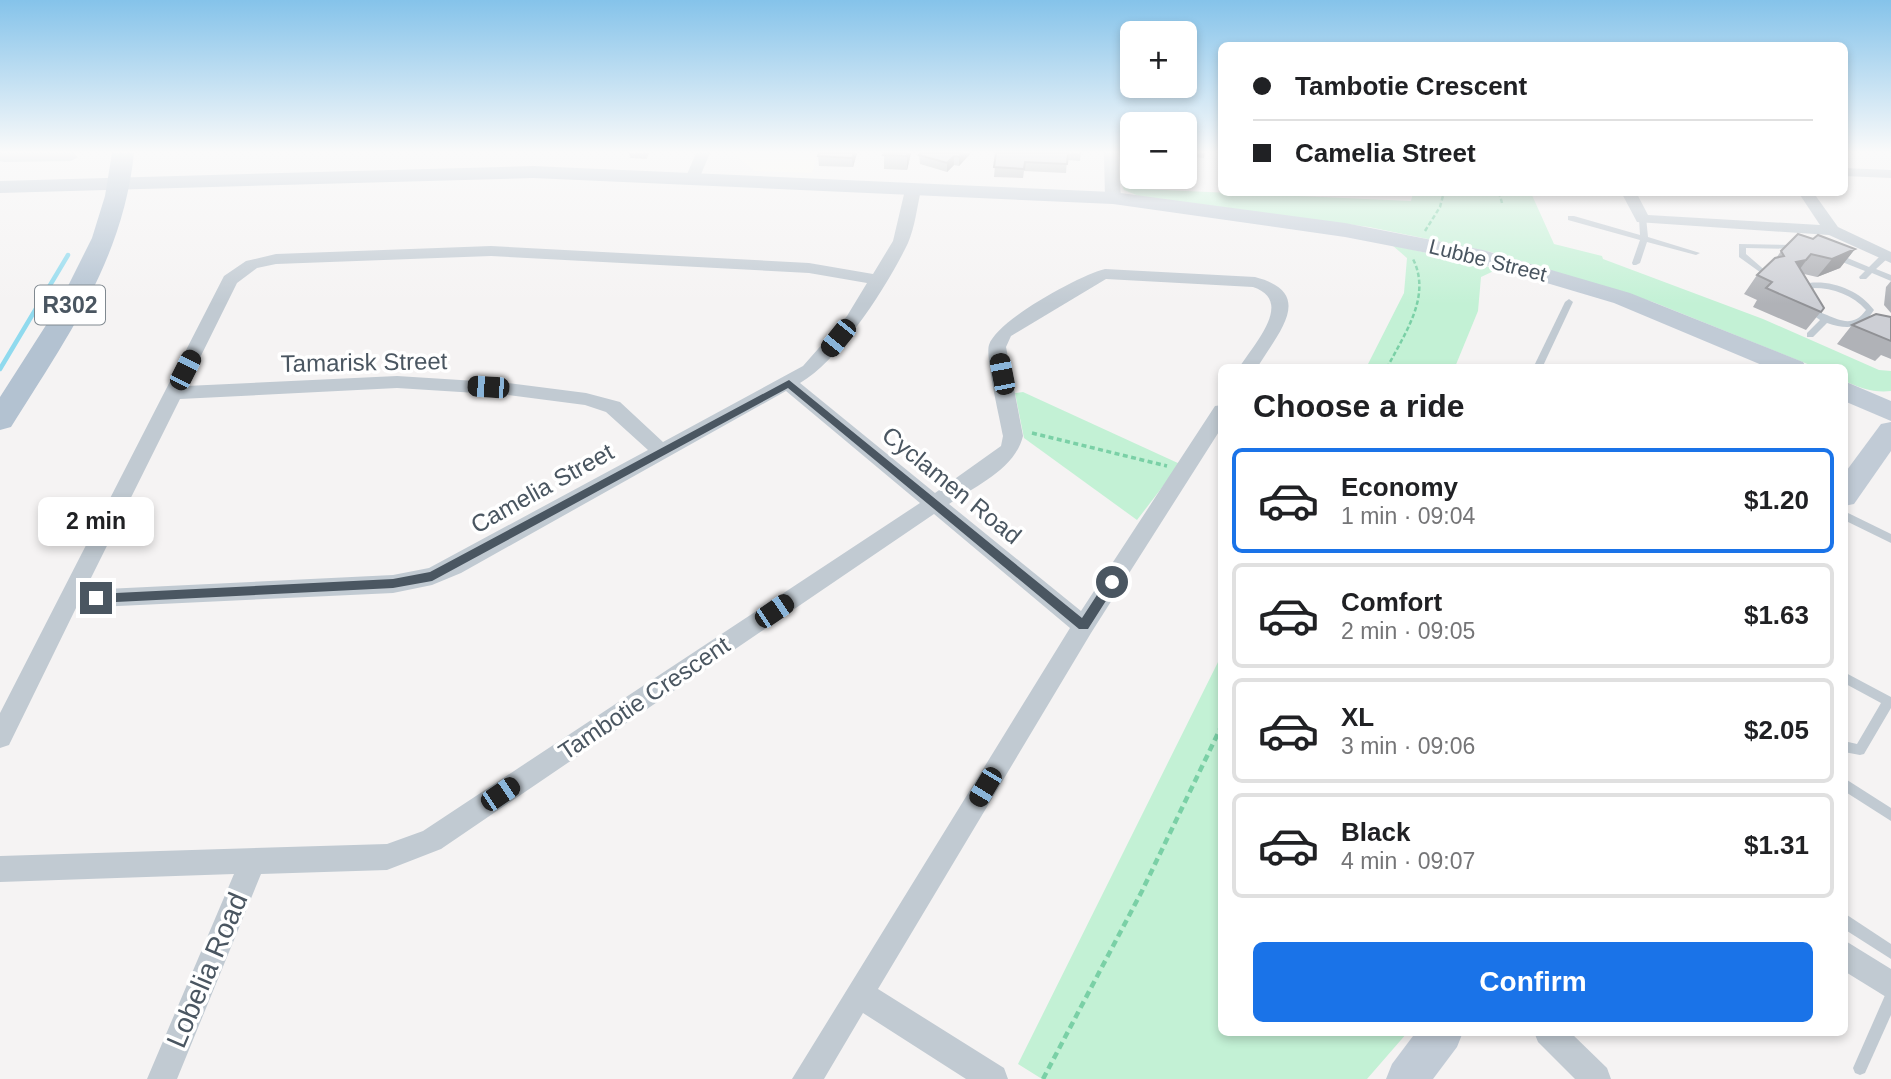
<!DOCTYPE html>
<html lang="en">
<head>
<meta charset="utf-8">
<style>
	body { margin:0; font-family:Helvetica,sans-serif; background:#f6f6f6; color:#202124; height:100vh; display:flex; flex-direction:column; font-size:26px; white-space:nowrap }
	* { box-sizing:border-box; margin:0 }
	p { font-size:23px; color:#757577 }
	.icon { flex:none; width:38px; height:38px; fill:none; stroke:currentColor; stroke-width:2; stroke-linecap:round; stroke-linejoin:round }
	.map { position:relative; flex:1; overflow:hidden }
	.details { position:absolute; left:1218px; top:364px; width:630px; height:672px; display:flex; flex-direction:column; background:#fff; border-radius:10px; box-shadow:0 4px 10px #0003 }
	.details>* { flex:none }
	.banner { position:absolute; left:1218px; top:42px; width:630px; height:154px; border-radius:10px; box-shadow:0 4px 10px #0003; display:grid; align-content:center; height:154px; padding:0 35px; background:#fff }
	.tools { position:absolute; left:1120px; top:21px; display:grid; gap:14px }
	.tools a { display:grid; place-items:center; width:77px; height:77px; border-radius:10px; background:#fff; box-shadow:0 4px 10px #0003; font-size:35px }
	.end { position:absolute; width:32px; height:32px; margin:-16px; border:9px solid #4a5661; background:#fff; box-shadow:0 0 0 4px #fff }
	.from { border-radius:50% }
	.bubble { position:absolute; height:49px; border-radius:10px; background:#fff; box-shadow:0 4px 10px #0003; font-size:23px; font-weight:700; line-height:49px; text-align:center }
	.car { position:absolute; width:21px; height:42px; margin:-21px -10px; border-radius:9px; box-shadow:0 0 5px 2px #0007; background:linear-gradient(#222 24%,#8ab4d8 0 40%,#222 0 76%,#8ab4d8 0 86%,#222 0) }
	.banner b { display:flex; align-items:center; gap:24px; height:66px; font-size:26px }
	.banner b+b { border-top:2px solid #e0e0e0 }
	.banner i { width:18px; height:18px; background:#202124 }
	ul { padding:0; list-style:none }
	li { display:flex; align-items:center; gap:21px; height:105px; margin:0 14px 10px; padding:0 21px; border:4px solid #e0e0e0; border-radius:10px }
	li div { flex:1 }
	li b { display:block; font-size:26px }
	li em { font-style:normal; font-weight:700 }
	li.on { border-color:#1a73e8 }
	li>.icon { width:63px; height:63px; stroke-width:1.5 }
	h2 { padding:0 35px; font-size:32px; line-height:84px }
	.action { display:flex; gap:14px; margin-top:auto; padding:14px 35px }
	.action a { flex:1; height:80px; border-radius:10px; background:#1a73e8; color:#fff; font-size:28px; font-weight:700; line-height:80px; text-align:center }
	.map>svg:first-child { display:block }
</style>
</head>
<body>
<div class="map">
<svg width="1891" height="1079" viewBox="0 0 1891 1079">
	<rect width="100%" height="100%" fill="#f5f3f3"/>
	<!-- commercial -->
	<path fill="#fdf9ef" d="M733,153H818L812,173L755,171Z"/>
	<!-- green -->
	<g fill="#c3f1d5">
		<path d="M1120,181H1126L1139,189L1411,201L1413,193H1531L1554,244L1602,256L1603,259L1763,319L1879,370L1891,371V391C1874,393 1860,388 1845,381L1844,368L1815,367L1653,302L1491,252L1369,227L1139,196L1124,190Z"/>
		<path d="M1392,245L1498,269L1481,277L1478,311L1455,367L1366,368L1404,293L1407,258Z"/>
		<path d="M1023,392L1180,464L1137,520L1024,438L1015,393Z"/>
		<path d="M1221,656L1222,1032L1407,1033L1367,1079H1042L1018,1064Z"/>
	</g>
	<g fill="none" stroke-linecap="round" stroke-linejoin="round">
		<!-- stream -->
		<path stroke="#90daee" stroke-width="4.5" d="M0,369L68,255"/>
		<!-- path-far2 -->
		<g stroke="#7ad0a6" stroke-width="2.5" stroke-dasharray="4.5 2.5" stroke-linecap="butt">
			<path d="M1499,192L1502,203"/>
			<path d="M1425,231L1440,207L1444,192"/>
			<path d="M1387,368C1404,334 1432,297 1413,259"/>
		</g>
		<!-- path-far1 -->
		<path stroke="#7ad0a6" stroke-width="3.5" stroke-dasharray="5 3.5" stroke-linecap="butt" d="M1032,433L1167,466"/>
		<!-- path -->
		<path stroke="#7ad0a6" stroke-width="4.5" stroke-dasharray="7 4.5" stroke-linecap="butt" d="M1043,1079L1142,891L1222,725"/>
		<!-- lane -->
		<g fill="#c1cad2" fill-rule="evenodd">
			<path d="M1568,216H1574L1640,235L1639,219L1640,217H1646L1648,237L1700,253L1696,255L1647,242L1640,263L1636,265H1633L1632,263L1640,240L1568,220Z"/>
			<path d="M1739,244L1799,245L1803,247L1799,249L1746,248V254L1768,273L1764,275L1739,257Z"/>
			<path d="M1832,254H1838L1869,267L1882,254H1888V258L1876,269L1891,275V281L1872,273L1866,279H1860L1859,277L1865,271L1832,258Z"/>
			<path d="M1809,283C1833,280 1860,291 1874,310C1862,329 1848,330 1827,323L1813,337H1807V333L1820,320L1803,308L1797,299ZM1814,288C1833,288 1853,295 1866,310C1854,327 1841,321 1827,315C1818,312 1811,308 1805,299Z"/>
			<path d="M1569,299L1573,302L1542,368H1533L1565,302Z"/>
			<path d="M1844,511L1891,534V543L1844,520Z"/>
			<path d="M1844,672L1891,697V708L1864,754L1860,755L1844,752V741L1857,744L1881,703L1844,683Z"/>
			<path d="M1844,778L1891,808V821L1844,791Z"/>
			<path d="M1844,913L1891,944V959L1844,929Z"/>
			<path d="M1891,991V1015L1865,1073L1860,1075L1855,1073L1853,1068L1886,993Z"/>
		</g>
		<!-- street -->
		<g fill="#c1cad2" fill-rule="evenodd">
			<path d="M0,153H73L78,157L71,161L4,162L0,161Z"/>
			<path d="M696,153H710L699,179L692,183L685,179Z"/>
			<path d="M1104,153H1118L1121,198L1113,203L1105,198Z"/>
			<path d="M1844,168L1891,170V178L1844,176Z"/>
			<path d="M913,185L921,190C917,207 915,227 908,243C888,285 840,360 800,383L935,493L1001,446L1003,436C1000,419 985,357 989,345C997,320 1080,275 1105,269L1255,277C1317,293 1278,333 1257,368H1239C1254,344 1295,301 1253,287L1106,279L1011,336L1006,347L1023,436C1015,469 976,486 949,504L1081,611L1215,406L1222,405V427L1091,633L878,989L1004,1068L1008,1079H966L863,1013L824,1079H792L1070,628L934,514L441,849L387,870L261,874L177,1079H147L234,874L0,882V856L387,844L423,831L920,503L786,391L461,573L432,585L393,593L76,608L9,745L0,748V713L224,276L246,261L276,254L491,246L809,263L873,274L893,241L905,190ZM491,256L809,273L867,283L847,316L803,366L663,442L620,402L586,393L508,383L397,376L186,386L237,283L257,268L276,264ZM397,388L508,395L585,405L606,412L648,450L429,568L393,575L85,590L180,399Z"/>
			<path d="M1621,192H1636L1648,215L1820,225L1798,192H1813L1838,227L1891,252V263L1829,235L1637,222Z"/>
			<path d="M1844,940L1891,969V1000L1844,971Z"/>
			<path d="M1534,1032H1570L1607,1068L1611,1079H1575L1538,1042Z"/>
		</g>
		<!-- secondary -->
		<g fill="#c1cbd6" fill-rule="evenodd">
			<path d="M533,166L1113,192L1345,223L1483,250L1630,293L1803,362L1807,368H1769L1614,303L1479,263L1345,237L1113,204L533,178L0,193V181Z"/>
			<path d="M1844,381L1891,401V421L1844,401Z"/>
			<path d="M1891,422V451L1854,504L1844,506V474L1881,424Z"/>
			<path d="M1416,1032H1463L1457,1047L1433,1079H1386L1392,1064Z"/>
		</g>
		<!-- primary -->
		<path fill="#b3c2d1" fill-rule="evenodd" d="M112,153H134C123,260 66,339 11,427L0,430V397L57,308L92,238L105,196Z"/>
	</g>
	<!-- wall -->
	<g fill="#b0b2b7">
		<path d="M629,153H649L647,159L630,158Z"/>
		<path d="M819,153H857L853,167L819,166L818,156Z"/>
		<path d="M884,153H911L907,170L884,169Z"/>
		<path d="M996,153H1081L1080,161L1067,160L1066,173L1024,171L1023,178L994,177Z"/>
		<path d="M1185,153H1205L1204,158L1193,157L1195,177L1193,186L1134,184V177H1185Z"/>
		<path d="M970,154L959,166L954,165L947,172L920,164L919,155Z"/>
		<path d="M1855,249L1840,268L1817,277L1804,274L1824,308L1806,330L1753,307L1757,300L1744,294L1757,275L1777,257L1781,251Z"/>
		<path d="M1891,281V313L1884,305L1886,287Z"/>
		<path d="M1891,317V359L1881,355L1875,361L1837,344L1852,325Z"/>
	</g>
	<!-- shaded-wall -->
	<g fill="#909195">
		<path d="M854,153H857L853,167L852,158Z"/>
		<path d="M907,153H911L907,170Z"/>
		<path d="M962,153H970V154L959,166V157Z"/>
		<path d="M954,156V165L947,172V163Z"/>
		<path d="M1855,249L1840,268L1817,277L1832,259Z"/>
		<path d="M1811,254L1797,273L1796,262Z"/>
	</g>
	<!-- building -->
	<g fill="#cdcfd5" stroke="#909195" stroke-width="2">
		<path d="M819,153H854L852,158L818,156Z"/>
		<path d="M884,153H907V156L883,155Z"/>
		<path d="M921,153H962L959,157L954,156L947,163L919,155Z"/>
		<path d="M996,153H1068L1067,164L1025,162L1024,169L994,167Z"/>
		<path d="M1185,153H1192L1195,177H1185Z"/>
		<path d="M1798,234L1813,239L1818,235L1855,249L1832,259L1811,254L1806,260L1796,262L1824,308L1821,312L1766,288L1772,282L1757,275L1775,258L1784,256L1781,251Z"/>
		<path d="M1876,314L1891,317V341L1852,325Z"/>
	</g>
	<!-- sky -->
	<linearGradient id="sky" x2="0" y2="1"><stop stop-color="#85c3ea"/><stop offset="0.5" stop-color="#fafafa"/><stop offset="1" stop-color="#fafafa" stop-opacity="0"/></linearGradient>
	<rect width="1891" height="304" fill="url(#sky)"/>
	<!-- route -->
	<path fill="#4a5661" d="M789,380L1082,618L1108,578H1116V585L1088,629H1079L788,388L432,581L393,588L96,603L90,598L96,594L393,579L430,572Z"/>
	<g text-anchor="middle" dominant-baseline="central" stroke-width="7" stroke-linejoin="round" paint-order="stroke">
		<!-- far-street labels -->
		<g font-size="21" fill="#4a5661" stroke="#fff">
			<text transform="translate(1488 260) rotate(14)">Lubbe Street</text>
		</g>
		<!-- shield labels -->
		<rect fill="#fff" stroke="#808990" stroke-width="2" x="35" y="285.5" width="70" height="39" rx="5"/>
		<g font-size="23" font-weight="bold" fill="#4a5661">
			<text x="70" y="305">R302</text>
		</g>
		<!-- street labels -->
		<g font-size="24" fill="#4a5661" stroke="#fff">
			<text transform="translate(364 362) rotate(-1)">Tamarisk Street</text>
			<text transform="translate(952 485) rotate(39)">Cyclamen Road</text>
			<text transform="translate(542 488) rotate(-29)">Camelia Street</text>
			<text transform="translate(644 698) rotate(-34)">Tambotie Crescent</text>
		</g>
		<!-- near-street labels -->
		<g font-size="28" fill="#4a5661" stroke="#fff">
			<text transform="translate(207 970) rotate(-67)">Lobelia Road</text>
		</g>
	</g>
</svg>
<div class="tools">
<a>+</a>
<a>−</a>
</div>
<i class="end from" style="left:1112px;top:582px"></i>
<i class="end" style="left:96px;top:598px"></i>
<div class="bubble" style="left:38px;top:497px;width:116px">2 min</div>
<i class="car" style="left:838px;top:338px;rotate:219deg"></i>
<i class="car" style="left:185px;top:370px;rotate:27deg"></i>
<i class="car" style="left:1002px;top:374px;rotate:349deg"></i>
<i class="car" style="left:488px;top:387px;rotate:274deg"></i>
<i class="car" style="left:774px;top:611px;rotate:56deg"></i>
<i class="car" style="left:985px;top:787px;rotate:211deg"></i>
<i class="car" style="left:500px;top:794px;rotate:56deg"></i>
<div class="banner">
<b><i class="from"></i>Tambotie Crescent</b>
<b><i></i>Camelia Street</b>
</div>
<section class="details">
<h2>Choose a ride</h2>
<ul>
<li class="on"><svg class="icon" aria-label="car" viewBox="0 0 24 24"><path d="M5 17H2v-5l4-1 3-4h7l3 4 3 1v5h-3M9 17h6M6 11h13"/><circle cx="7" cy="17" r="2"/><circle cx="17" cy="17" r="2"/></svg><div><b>Economy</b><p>1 min · 09:04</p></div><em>$1.20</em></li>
<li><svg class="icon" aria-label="car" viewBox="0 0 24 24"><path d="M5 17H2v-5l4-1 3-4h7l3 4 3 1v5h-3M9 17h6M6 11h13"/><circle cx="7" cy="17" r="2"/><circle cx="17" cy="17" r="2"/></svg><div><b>Comfort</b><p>2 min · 09:05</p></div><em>$1.63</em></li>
<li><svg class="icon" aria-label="car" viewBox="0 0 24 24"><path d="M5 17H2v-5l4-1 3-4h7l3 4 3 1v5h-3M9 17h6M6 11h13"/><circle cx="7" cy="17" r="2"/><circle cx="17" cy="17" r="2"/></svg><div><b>XL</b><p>3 min · 09:06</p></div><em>$2.05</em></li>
<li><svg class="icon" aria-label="car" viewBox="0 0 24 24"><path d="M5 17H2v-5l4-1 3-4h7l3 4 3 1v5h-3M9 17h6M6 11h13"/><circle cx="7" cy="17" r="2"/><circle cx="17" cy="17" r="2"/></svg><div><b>Black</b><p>4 min · 09:07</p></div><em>$1.31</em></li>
</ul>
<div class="action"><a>Confirm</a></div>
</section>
</div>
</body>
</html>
